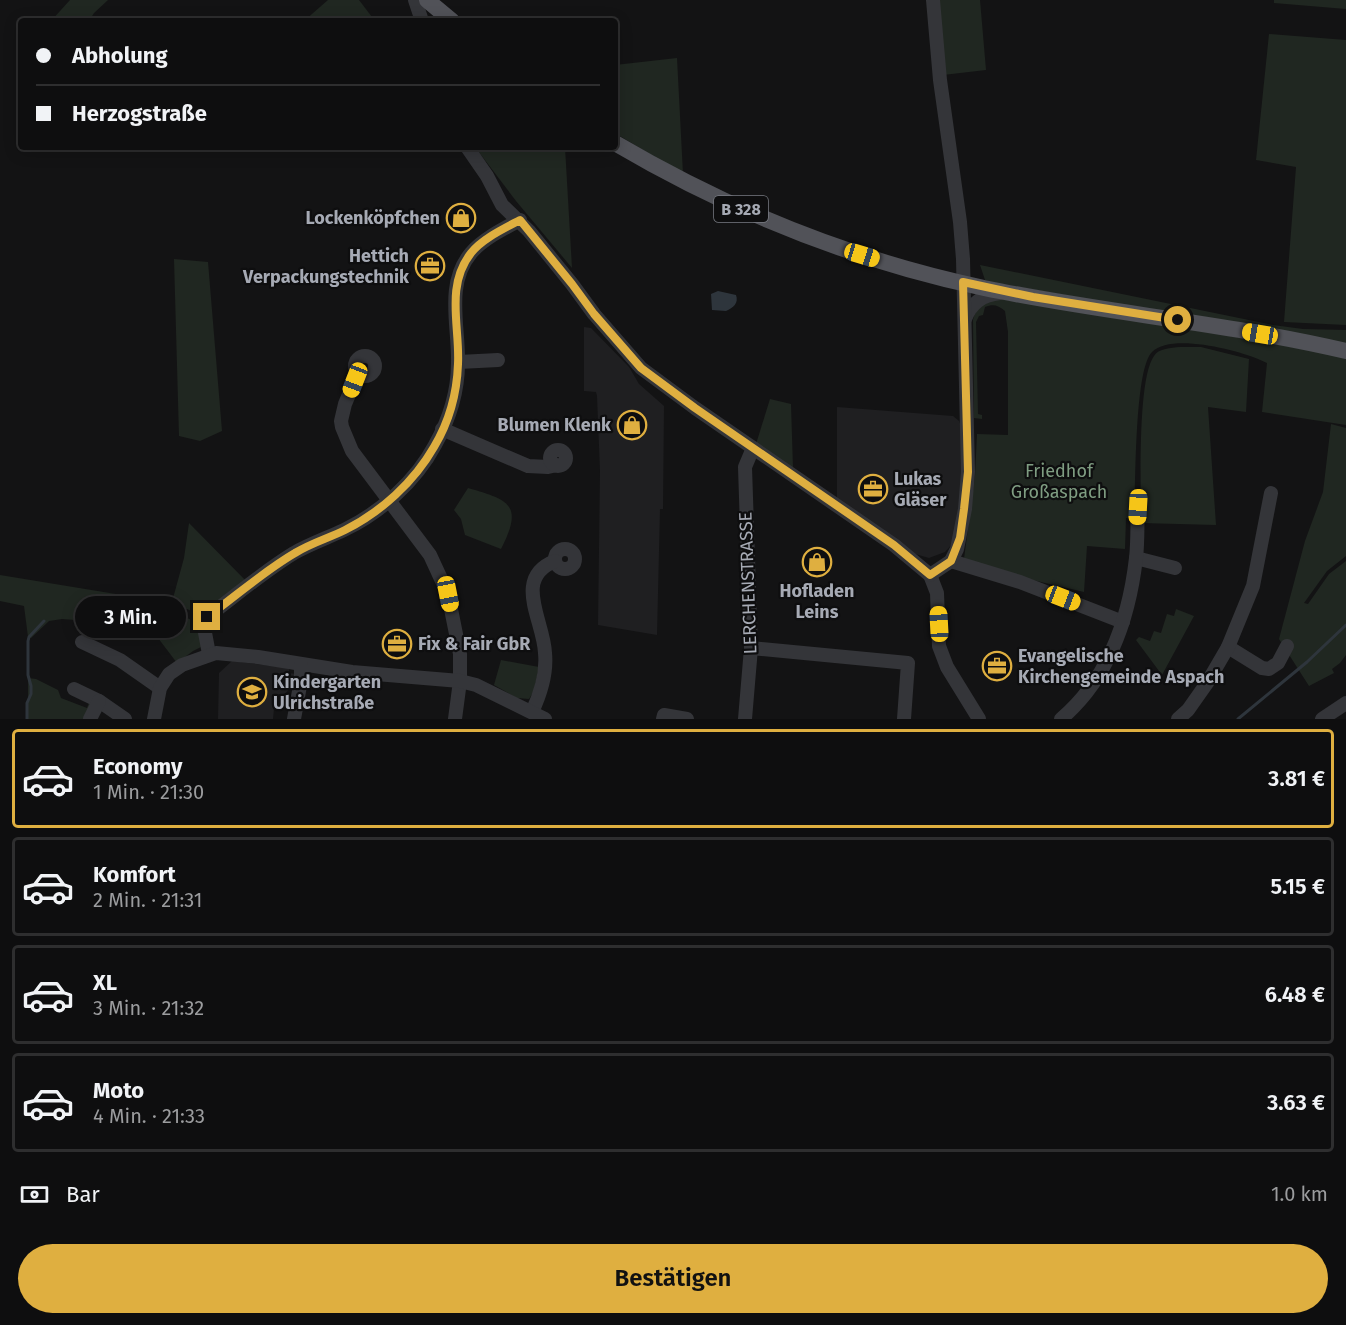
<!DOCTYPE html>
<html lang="de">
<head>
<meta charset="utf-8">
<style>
	body { margin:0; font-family:"Fira Sans",sans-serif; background:#171718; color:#f1f3f6; height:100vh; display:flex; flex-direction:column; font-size:22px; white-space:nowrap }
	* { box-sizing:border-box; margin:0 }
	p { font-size:20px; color:#9b9c9e }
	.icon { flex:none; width:33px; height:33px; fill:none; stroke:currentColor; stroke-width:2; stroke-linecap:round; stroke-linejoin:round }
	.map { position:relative; height:719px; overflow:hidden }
	.sheet { display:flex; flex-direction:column; background:#0e0e0f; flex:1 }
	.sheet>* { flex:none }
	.top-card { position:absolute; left:18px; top:18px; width:600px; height:132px; border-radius:6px; box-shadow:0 3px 15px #0003,0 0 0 2px #2e2e2f; display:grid; align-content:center; height:132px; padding:0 18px; background:#0e0e0f }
	.end { position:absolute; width:27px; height:27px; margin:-14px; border:8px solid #dfaf40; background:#111; box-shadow:0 0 0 3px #111 }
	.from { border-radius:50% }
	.bubble { position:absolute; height:42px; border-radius:21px; background:#0e0e0f; box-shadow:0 3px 15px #0003,0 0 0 2px #2e2e2f; font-size:20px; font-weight:600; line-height:42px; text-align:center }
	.car { position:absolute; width:18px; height:36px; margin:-18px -9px; border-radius:8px; box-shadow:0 0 4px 2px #0007; background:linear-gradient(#f5c518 24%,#345 0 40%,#f5c518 0 76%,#345 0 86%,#f5c518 0) }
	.top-card b { display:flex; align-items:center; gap:21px; height:57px; font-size:22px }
	.top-card b+b { border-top:2px solid #2e2e2f }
	.top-card i { width:15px; height:15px; background:#f1f3f6 }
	ul { padding:10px 0 0; list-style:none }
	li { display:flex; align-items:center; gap:18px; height:99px; margin:0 12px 9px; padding:0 6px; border:3px solid #2e2e2f; border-radius:6px }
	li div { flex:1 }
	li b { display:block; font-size:22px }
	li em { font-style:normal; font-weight:600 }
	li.selected { border-color:#dfaf40 }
	li>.icon { width:54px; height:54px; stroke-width:1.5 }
	.pay { display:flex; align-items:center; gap:15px; height:66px; padding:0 18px; font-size:22px }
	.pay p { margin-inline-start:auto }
	.action { display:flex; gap:12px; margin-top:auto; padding:12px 18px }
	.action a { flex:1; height:69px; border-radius:36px; background:#dfaf40; color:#111; font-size:24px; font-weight:600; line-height:69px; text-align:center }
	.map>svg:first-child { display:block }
</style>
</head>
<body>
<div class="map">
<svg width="1346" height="719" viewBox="0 0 1346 719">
	<rect width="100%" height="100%" fill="#131314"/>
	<!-- built -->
	<g fill="#1f1f21">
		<path d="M584,327L591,328L629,367L639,384L664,406L663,509H660L657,635L598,625L600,471L597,396L596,392L584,391Z"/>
		<path d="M837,407L953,416L959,421L962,429L961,514L953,543L945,552L929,558L915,554L837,501Z"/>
		<path d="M232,661L289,668V673L296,674L295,683L281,698H275L273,719H218L219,673Z"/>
	</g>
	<!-- green -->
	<g fill="#202721">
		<path d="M70,0H108L94,13L89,21H51Z"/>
		<path d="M328,0H359L375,21H304Z"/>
		<path d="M937,0H980L986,70L943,75Z"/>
		<path d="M1274,0H1346V9L1274,3Z"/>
		<path d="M1269,34L1346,40V325L1284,322L1296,167L1256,160Z"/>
		<path d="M677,58L683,174L615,133V65Z"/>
		<path d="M475,147H565L572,268L516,201Z"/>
		<path d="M174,259L208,262L222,431L200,441L179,436Z"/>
		<path d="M980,265L1273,325L1303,329L1346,330V344L996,283L985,280Z"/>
		<path d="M1003,299L1160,323L1346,357V425L1262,412L1267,363L1258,359C1236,350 1171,333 1152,352C1134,370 1136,488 1134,519L1126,518L1125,549L1087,546L1084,592L1024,578L964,559L975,476L977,434L1008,435V332L1005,311C998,305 993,304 985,307L983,315L979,316L976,322L978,414L982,415V419L974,418L973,320C977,305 987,300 1003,299Z"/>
		<path d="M1180,347H1201L1249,359L1246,412L1208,407L1216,525L1141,523C1141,490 1137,379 1154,356C1159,348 1171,348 1180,347Z"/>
		<path d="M770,399L791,404L793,469L756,444Z"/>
		<path d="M1331,424L1346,428V556L1327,571L1304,603L1308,604L1329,574L1346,561V655L1340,663L1332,669L1334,673L1309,686L1279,639L1305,541L1323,492Z"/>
		<path d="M468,488C509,500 524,504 501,549L465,535L461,519L454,510Z"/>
		<path d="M189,523L247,582L202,616L172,602L184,558Z"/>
		<path d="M0,575L134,597L160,604L199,624L203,646L193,651L177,663L155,634L126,620L116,623L62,619L49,621L31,638L28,637L24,606L0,601Z"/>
		<path d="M1176,609L1194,616L1162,675L1136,640L1139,637L1150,641L1154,631L1161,633L1167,614L1174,616Z"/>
		<path d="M501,660L539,667L534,691L529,699L517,698L494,685Z"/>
		<path d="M28,678L36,679L58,690L61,698L87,708L90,700L92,706L86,719H28Z"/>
	</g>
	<!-- water -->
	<path fill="#2e353c" d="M718,291L736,295C739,303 733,308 726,311L712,310L711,294Z"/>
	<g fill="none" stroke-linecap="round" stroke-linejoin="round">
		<!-- stream -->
		<g stroke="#2e353c" stroke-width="3">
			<path d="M27,719V703L31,694V686L28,675V641L29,637L44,621"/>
			<path d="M1238,719L1307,662L1346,625"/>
		</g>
		<!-- minor -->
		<g stroke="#343539" stroke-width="14">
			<path d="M415,0L422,21"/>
			<path d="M467,147L487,176L502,205L529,231L572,284L594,314L641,368L695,408L894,545L930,575L937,593L939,646L947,667L979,719"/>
			<path d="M965,319C971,303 982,295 1000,293"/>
			<circle cx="365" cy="366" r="10"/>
			<path d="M459,362L498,360"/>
			<path d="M358,373L345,404L341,421L342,427L352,451L430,555L448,594L460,654V681L455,719"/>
			<path d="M442,429L528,466L548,467L557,465"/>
			<circle cx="558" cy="458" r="8"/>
			<circle cx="565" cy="559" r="10"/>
			<path d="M1136,558L1175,568"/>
			<path d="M951,561L1020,582L1123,622"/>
			<path d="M930,575L951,561L957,549L965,509L968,472L963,259L960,222L940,80L933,0"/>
			<path d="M82,642L120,660L160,688"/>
			<path d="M1228,647L1262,668L1269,669L1278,663L1287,646"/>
			<path d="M751,648L908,663L904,719"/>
			<path d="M209,654L203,622L207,617C235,596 263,572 294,553C310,544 327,538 344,530C380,513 416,481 435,445C449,420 458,391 458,363C459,326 445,284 471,253C483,239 503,229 520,220"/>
			<path d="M74,689L99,701L125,719"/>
			<path d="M532,712C541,693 547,673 545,653C544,621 512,578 555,561"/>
			<path d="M90,719L99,701"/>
			<path d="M154,719L160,688L169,674L182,665L216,653L258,657L352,672L460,681L476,685L545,719"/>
			<path d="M294,719L301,680V665"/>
			<path d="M663,719L664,715L687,719"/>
			<path d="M745,719L751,648L745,467L753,448"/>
			<path d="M1061,719C1108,679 1129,619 1136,558C1138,541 1137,524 1138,507"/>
			<path d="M1178,719L1188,710L1207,683L1228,647L1253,586L1271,493"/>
			<path d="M1322,719L1346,703"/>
		</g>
		<!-- major -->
		<g stroke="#515258" stroke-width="16">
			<path d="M427,0L452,21"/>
			<path d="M615,143C732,212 852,260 984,288C1104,313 1227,323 1346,351"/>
		</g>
	</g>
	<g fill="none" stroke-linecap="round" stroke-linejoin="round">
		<!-- route -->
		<path stroke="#dfaf40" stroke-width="8" d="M207,617C236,596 264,571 295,553C311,543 329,538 345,530C381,512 414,482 434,447C449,422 457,392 458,364C460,327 445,286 471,253C482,239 503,229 520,220L572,284L594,314L641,368L695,408L894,545L930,575L951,561L960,538L964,509L968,472L963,282L1033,297L1178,320"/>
	</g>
	<!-- icons -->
	<defs>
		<g id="shop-ring" transform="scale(1.5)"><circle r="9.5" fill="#0e0e0f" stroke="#dfaf40" stroke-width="1.5"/><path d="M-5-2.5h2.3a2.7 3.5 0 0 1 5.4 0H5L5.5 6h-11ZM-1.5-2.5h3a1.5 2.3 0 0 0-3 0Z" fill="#dfaf40"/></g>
		<g id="office-ring" transform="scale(1.5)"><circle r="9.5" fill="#0e0e0f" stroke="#dfaf40" stroke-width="1.5"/><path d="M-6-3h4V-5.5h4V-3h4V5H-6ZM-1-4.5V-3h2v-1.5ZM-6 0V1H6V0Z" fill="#dfaf40"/></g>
		<g id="school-ring" transform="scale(1.5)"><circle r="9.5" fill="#0e0e0f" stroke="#dfaf40" stroke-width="1.5"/><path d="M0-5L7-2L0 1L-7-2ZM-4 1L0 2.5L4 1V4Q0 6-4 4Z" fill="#dfaf40"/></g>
	</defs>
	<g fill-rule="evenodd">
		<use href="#shop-ring" x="461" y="218"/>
		<use href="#office-ring" x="430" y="266"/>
		<use href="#shop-ring" x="632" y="425"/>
		<use href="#office-ring" x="873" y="489"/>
		<use href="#shop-ring" x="817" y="562"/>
		<use href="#office-ring" x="397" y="644"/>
		<use href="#office-ring" x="997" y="666"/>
		<use href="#school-ring" x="252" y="692"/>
	</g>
	<g text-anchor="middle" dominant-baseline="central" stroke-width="4.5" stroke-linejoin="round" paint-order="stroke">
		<!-- shield labels -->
		<rect fill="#0e0e0f" stroke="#787b82" stroke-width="1.5" x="714" y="196" width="54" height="26" rx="4.5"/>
		<g font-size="16" font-weight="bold" fill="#a6aab4">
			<text x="741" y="209">B 328</text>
		</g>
		<!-- poi labels -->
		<g font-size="18" font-weight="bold" fill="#a6aab4" stroke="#0e0e0f" text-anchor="start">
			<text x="440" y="218" text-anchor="end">Lockenköpfchen</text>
			<text x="409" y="256" text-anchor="end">Hettich<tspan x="409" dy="21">Verpackungstechnik</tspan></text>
			<text x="611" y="425" text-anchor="end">Blumen Klenk</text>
			<text x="894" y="479">Lukas<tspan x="894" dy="21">Gläser</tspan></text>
			<text x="817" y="591" text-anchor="middle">Hofladen<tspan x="817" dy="21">Leins</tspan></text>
			<text x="418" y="644">Fix &amp; Fair GbR</text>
			<text x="1018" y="656">Evangelische<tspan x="1018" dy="21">Kirchengemeinde Aspach</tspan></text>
			<text x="273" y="682">Kindergarten<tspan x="273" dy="21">Ulrichstraße</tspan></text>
		</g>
		<!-- park labels -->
		<g font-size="18" fill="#7f9d82" stroke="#0e0e0f">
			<text x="1059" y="471">Friedhof<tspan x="1059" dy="21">Großaspach</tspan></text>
		</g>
		<!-- street labels -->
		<g font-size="18" fill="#a6aab4" stroke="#0e0e0f">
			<text transform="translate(748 583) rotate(-92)">LERCHENSTRASSE</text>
		</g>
	</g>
</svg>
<i class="end from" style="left:1178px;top:320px"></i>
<i class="end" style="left:207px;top:617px"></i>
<div class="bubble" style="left:75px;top:596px;width:111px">3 Min.</div>
<i class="car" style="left:862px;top:255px;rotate:107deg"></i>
<i class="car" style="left:1260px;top:334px;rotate:280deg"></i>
<i class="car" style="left:355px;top:380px;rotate:201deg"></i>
<i class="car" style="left:1138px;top:507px;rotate:183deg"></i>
<i class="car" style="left:448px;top:594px;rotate:169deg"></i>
<i class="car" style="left:1063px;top:598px;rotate:111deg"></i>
<i class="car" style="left:939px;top:624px;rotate:357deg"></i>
<div class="top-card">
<b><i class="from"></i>Abholung</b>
<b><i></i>Herzogstraße</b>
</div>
</div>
<section class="sheet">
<ul>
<li class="selected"><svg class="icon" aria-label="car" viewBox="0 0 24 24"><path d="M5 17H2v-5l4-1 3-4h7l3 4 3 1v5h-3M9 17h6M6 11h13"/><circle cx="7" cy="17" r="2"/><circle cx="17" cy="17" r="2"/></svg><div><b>Economy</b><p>1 Min. · 21:30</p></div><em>3.81 €</em></li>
<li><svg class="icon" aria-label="car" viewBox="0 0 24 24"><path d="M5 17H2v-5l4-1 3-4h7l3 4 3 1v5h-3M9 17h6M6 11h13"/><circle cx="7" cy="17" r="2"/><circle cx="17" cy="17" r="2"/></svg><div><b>Komfort</b><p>2 Min. · 21:31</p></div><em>5.15 €</em></li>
<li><svg class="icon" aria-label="car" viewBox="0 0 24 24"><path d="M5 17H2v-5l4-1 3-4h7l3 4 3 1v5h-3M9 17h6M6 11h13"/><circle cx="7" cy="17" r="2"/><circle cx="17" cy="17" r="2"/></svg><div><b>XL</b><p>3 Min. · 21:32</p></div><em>6.48 €</em></li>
<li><svg class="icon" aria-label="car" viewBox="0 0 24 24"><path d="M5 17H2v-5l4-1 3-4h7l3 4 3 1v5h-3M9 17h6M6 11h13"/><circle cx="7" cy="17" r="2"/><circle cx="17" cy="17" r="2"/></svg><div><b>Moto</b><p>4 Min. · 21:33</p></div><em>3.63 €</em></li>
</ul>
<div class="pay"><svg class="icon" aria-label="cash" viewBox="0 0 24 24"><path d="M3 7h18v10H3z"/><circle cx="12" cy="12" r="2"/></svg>Bar<p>1.0 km</p></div>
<div class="action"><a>Bestätigen</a></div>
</section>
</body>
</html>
